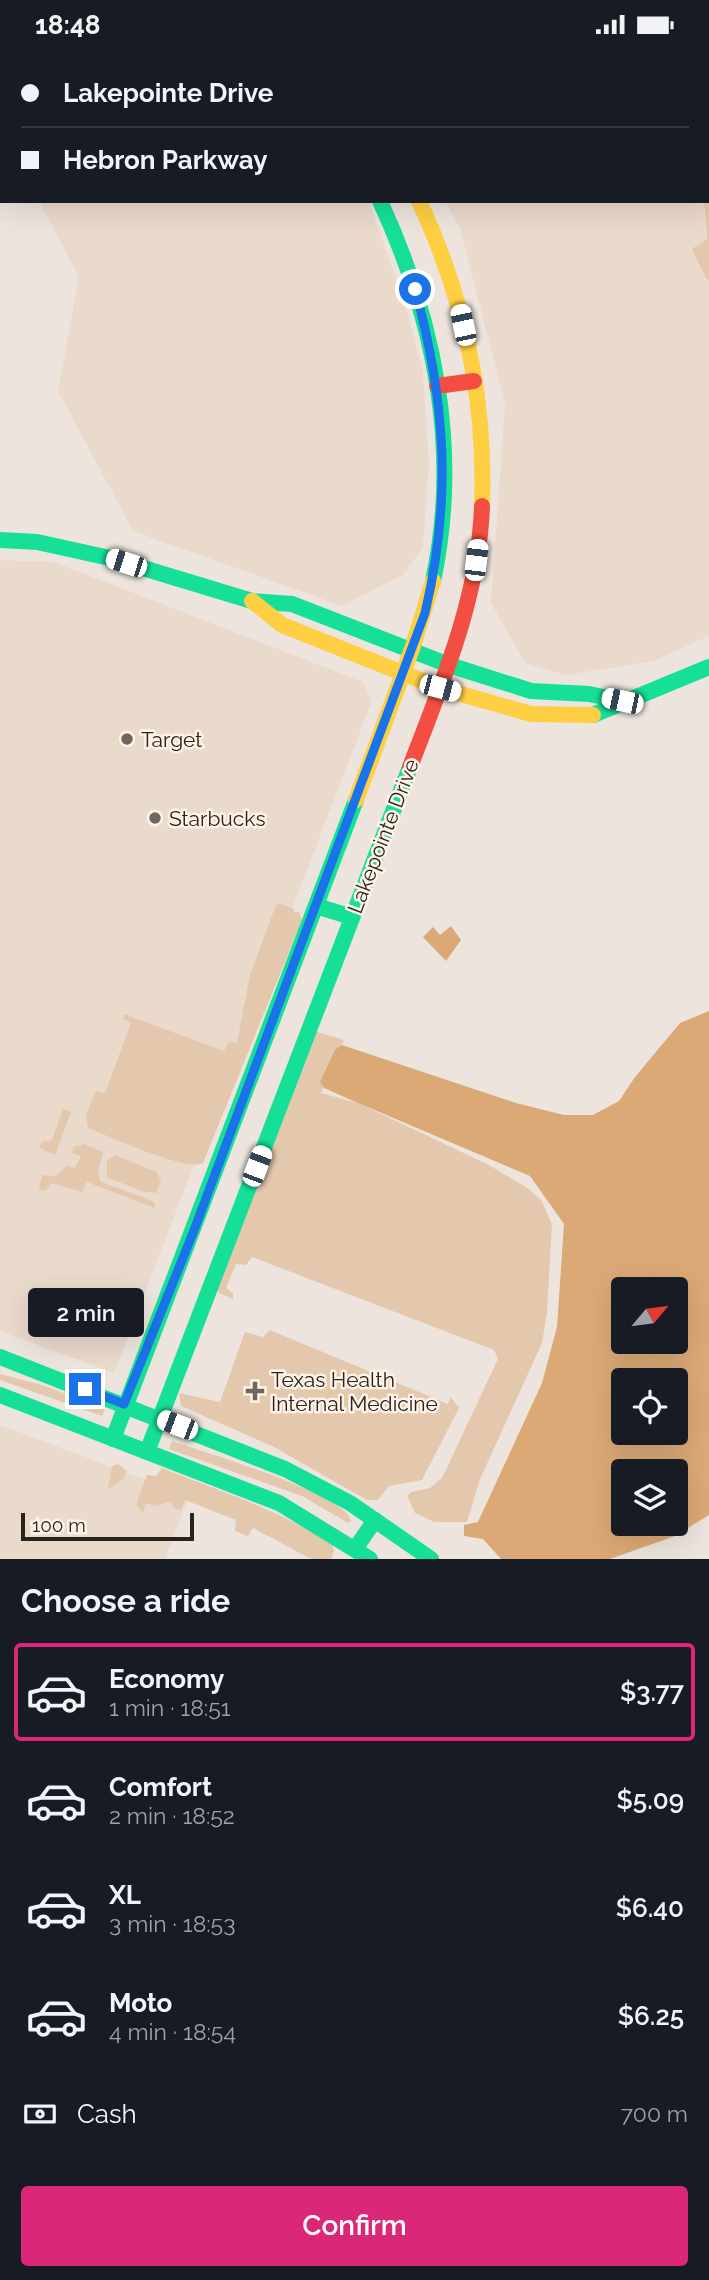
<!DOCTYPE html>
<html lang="en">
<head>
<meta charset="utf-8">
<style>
	body { margin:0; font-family:Raleway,sans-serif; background:#242831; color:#f1f3f6; height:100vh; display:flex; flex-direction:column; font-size:26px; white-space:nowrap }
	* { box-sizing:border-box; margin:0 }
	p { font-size:23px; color:#9ea1a6 }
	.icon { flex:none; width:38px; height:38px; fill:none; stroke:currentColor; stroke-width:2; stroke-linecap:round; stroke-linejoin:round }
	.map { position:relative; height:1510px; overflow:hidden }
	.panel { display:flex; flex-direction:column; background:#171b24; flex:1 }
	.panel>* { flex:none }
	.top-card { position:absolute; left:0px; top:0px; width:710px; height:154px; box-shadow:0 7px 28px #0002; display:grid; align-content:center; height:154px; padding:0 21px; background:#171b24 }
	.needle { width:46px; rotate:61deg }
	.controls { position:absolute; left:611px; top:1228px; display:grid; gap:14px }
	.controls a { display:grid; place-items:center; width:77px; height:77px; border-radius:7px; background:#171b24; box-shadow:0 7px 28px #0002; font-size:35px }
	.scale { position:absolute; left:21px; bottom:18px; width:173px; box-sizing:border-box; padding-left:7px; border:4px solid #29231e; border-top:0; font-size:19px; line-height:24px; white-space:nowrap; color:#29231e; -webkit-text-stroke:5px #fff2e7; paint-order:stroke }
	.end { position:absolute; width:32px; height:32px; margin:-16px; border:9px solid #1a73e8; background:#fff; box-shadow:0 0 0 4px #fff }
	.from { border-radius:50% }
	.bubble { position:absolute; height:49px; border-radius:7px; background:#171b24; box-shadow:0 7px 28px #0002; font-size:23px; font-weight:600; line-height:49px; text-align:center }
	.car { position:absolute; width:21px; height:42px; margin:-21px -10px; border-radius:9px; box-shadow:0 0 5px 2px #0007; background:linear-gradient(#fff 24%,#345 0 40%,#fff 0 76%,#345 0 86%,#fff 0) }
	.top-card b { display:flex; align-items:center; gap:24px; height:66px; font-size:26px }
	.top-card b+b { border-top:2px solid #363941 }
	.top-card i { width:18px; height:18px; background:#f1f3f6 }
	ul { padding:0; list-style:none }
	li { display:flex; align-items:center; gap:21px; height:98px; margin:0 14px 10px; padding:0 7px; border:4px solid transparent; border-radius:7px }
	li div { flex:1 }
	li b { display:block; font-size:26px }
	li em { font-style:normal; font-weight:600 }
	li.active { border-color:#db2777 }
	li>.icon { width:63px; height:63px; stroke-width:1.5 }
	h2 { padding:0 21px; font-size:32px; line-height:84px }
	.pay { display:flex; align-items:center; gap:18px; height:77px; padding:0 21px; font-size:26px }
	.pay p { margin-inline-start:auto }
	.action { display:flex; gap:14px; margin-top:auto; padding:14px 21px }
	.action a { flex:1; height:80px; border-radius:7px; background:#db2777; color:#fff; font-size:28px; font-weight:600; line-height:80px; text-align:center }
	.status { display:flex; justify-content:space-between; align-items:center; height:49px; padding:0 35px; background:#171b24; direction:ltr }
	.status svg { height:19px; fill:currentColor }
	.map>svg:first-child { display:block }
</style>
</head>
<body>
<div class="status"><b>18:48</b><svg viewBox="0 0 49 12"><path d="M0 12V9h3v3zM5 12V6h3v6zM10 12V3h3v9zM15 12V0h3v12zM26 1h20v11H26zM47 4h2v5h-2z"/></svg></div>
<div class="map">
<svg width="709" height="1510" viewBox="0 0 709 1510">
	<rect width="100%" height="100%" fill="#ede5dd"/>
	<!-- built -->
	<g fill="#eadacc">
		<path d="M0,0H283L284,2H2V81Z"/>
		<path d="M358,0H709V85V2Z"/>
		<path d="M39,152H369L408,265L423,323L429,413L423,498L403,526L342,557L133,482L58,342L79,228Z"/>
		<path d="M445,152H704L709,230V587L654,612L565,626L525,614L491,554L505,355L460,179Z"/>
		<path d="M0,511L54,513L363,633L372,652L114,1324L0,1282Z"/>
		<path d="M0,1376L189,1447L165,1510H0Z"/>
	</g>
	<!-- green -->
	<g fill="#e4c8ad">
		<path d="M709,85V230L707,231L692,200L707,190L704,152H709Z"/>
		<path d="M281,855L294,860V864L299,862L302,871L203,1114C186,1123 109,1087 88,1079L86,1066L96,1042L105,1044L131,974L123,970L124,965L224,1002L229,993L237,994L250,926L276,856Z"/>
		<path d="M314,982L344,991L321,1044L358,1054L487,1115L526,1138L541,1151L552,1175L547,1264L542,1294L480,1430L467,1473H434L415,1464L407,1447L411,1443L430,1439L442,1429L498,1310L494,1301L252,1208L246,1216L236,1215L226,1239L233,1244V1250L219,1244L216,1239Z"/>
		<path d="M63,1060L71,1063L55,1106L39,1099L42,1093L52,1091Z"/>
		<path d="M84,1095L103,1103L98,1123L101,1133L150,1151L155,1155L154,1159L87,1133L82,1143L51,1134L46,1141L41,1142L39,1136L43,1126L56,1127L67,1117L75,1119L81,1107L72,1104L73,1098Z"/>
		<path d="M115,1106L157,1123L161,1133L156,1144L141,1142L107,1128V1112Z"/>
		<path d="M270,1281L448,1355L451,1348L459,1359L422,1431L389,1437L378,1451H367L274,1398L181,1357L179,1344L220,1353L245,1283L263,1288Z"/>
		<path d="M0,1325L42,1336L101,1358L105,1361L102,1367L0,1331Z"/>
		<path d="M172,1392C201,1402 348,1446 351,1472L348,1474L302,1447L169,1400Z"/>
		<path d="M118,1415L127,1422L123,1430L108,1440L112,1417Z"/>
		<path d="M162,1419C220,1442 279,1461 332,1495L334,1502L331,1510H311L253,1479L248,1487L235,1482L236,1471L185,1451L181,1461L176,1460L170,1453L155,1457L146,1454L143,1464L136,1455L147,1426L156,1427Z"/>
	</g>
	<!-- water -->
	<g fill="#dba976" fill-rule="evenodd">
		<path d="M451,877L461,891L446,912L423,888L433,878L440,886Z"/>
		<path d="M709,962V1466L675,1487L610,1510H501L483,1490L464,1487V1476L478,1473L542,1334L557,1278L564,1175L530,1127L358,1054L324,1039L320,1033L335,1001L342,996L516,1054L564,1066H593L619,1052L635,1028L680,974ZM623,1241H676V1293H623ZM623,1332H676V1384H623ZM623,1423H676V1475H623Z"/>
	</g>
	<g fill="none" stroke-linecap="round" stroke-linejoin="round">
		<!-- fast -->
		<g stroke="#16e098" stroke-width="16">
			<path d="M300,0L301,2"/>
			<path d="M336,0L337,2"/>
			<path d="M380,152C435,271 461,402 433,532"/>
			<path d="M0,491L37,493L110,509L252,552L292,555L449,616L531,642L589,645L622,652"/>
			<path d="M593,666L709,618"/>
			<path d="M316,857L352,868"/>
			<path d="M0,1308L285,1420L350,1454L431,1510"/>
			<path d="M0,1346L279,1454L370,1510"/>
			<path d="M113,1390L356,751"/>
			<path d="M147,1403L410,718"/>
			<path d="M355,1500L375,1471"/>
		</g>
		<!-- slow -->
		<g stroke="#ffcf43" stroke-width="16">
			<path d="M419,152C464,248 486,351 482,457"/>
			<path d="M252,552L282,576L440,639L531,665L593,666"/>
			<path d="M356,751L413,597L433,532"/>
		</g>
		<!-- jam -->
		<g stroke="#f24e42" stroke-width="16">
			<path d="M437,337L474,332"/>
			<path d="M410,718C442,634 479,548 482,457"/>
		</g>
	</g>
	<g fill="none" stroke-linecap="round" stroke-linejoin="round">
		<!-- route -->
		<path stroke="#1a73e8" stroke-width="9" d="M85,1340L124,1355L193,1184L425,564C452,450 446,353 415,240"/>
	</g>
	<!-- markers -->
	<g fill="#6e6761" stroke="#fff2e7" stroke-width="2.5">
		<circle cx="127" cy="690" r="7"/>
		<circle cx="155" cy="769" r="7"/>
		<path d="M251.5 1331.5h7v7h7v7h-7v7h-7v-7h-7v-7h7z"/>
	</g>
	<g text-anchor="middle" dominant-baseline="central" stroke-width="5" stroke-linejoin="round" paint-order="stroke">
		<!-- poi labels -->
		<g font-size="21" fill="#29231e" stroke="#fff2e7" text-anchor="start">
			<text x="141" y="690">Target</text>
			<text x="169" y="769">Starbucks</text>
			<text x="271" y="1330">Texas Health<tspan x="271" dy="24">Internal Medicine</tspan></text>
		</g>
		<!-- street labels -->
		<g font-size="21" fill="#29231e" stroke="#fff2e7">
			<text transform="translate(383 787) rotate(-69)">Lakepointe Drive</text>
		</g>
	</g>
</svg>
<div class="controls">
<a><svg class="needle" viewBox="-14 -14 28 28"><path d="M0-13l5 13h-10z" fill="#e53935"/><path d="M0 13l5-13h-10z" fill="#9ea1a6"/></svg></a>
<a><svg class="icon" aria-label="locate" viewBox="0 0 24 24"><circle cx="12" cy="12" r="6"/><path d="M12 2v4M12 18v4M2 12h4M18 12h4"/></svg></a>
<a><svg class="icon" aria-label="layers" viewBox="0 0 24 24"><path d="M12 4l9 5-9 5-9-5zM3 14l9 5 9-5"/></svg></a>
</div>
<div class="scale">100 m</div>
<i class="end from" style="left:415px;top:240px"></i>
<i class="end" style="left:85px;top:1340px"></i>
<div class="bubble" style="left:28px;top:1239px;width:116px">2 min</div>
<i class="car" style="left:463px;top:276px;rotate:348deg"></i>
<i class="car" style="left:476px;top:511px;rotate:7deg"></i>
<i class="car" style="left:126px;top:514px;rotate:288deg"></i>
<i class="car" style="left:440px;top:639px;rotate:105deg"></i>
<i class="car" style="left:622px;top:652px;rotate:282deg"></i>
<i class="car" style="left:257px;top:1117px;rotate:21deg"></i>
<i class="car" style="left:177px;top:1376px;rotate:291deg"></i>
<div class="top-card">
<b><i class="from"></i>Lakepointe Drive</b>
<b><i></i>Hebron Parkway</b>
</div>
</div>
<section class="panel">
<h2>Choose a ride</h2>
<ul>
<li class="active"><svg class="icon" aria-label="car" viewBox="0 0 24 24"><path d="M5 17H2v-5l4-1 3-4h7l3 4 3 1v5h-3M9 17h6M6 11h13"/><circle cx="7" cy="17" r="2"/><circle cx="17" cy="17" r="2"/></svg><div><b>Economy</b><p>1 min · 18:51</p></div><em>$3.77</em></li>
<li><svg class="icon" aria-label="car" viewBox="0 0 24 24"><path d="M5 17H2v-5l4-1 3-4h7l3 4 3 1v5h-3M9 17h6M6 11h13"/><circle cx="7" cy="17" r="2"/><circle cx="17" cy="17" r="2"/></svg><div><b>Comfort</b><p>2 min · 18:52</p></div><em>$5.09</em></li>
<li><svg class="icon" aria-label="car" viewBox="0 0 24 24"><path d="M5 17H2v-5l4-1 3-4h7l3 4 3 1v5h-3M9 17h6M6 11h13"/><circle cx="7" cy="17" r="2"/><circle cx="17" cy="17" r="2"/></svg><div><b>XL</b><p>3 min · 18:53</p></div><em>$6.40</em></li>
<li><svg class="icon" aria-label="car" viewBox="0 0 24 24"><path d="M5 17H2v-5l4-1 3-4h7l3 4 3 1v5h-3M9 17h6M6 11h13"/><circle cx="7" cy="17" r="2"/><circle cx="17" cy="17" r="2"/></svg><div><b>Moto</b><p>4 min · 18:54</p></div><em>$6.25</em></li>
</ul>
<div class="pay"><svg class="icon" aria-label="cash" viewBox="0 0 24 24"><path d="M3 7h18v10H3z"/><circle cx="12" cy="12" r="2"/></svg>Cash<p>700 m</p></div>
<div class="action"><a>Confirm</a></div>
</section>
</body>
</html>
